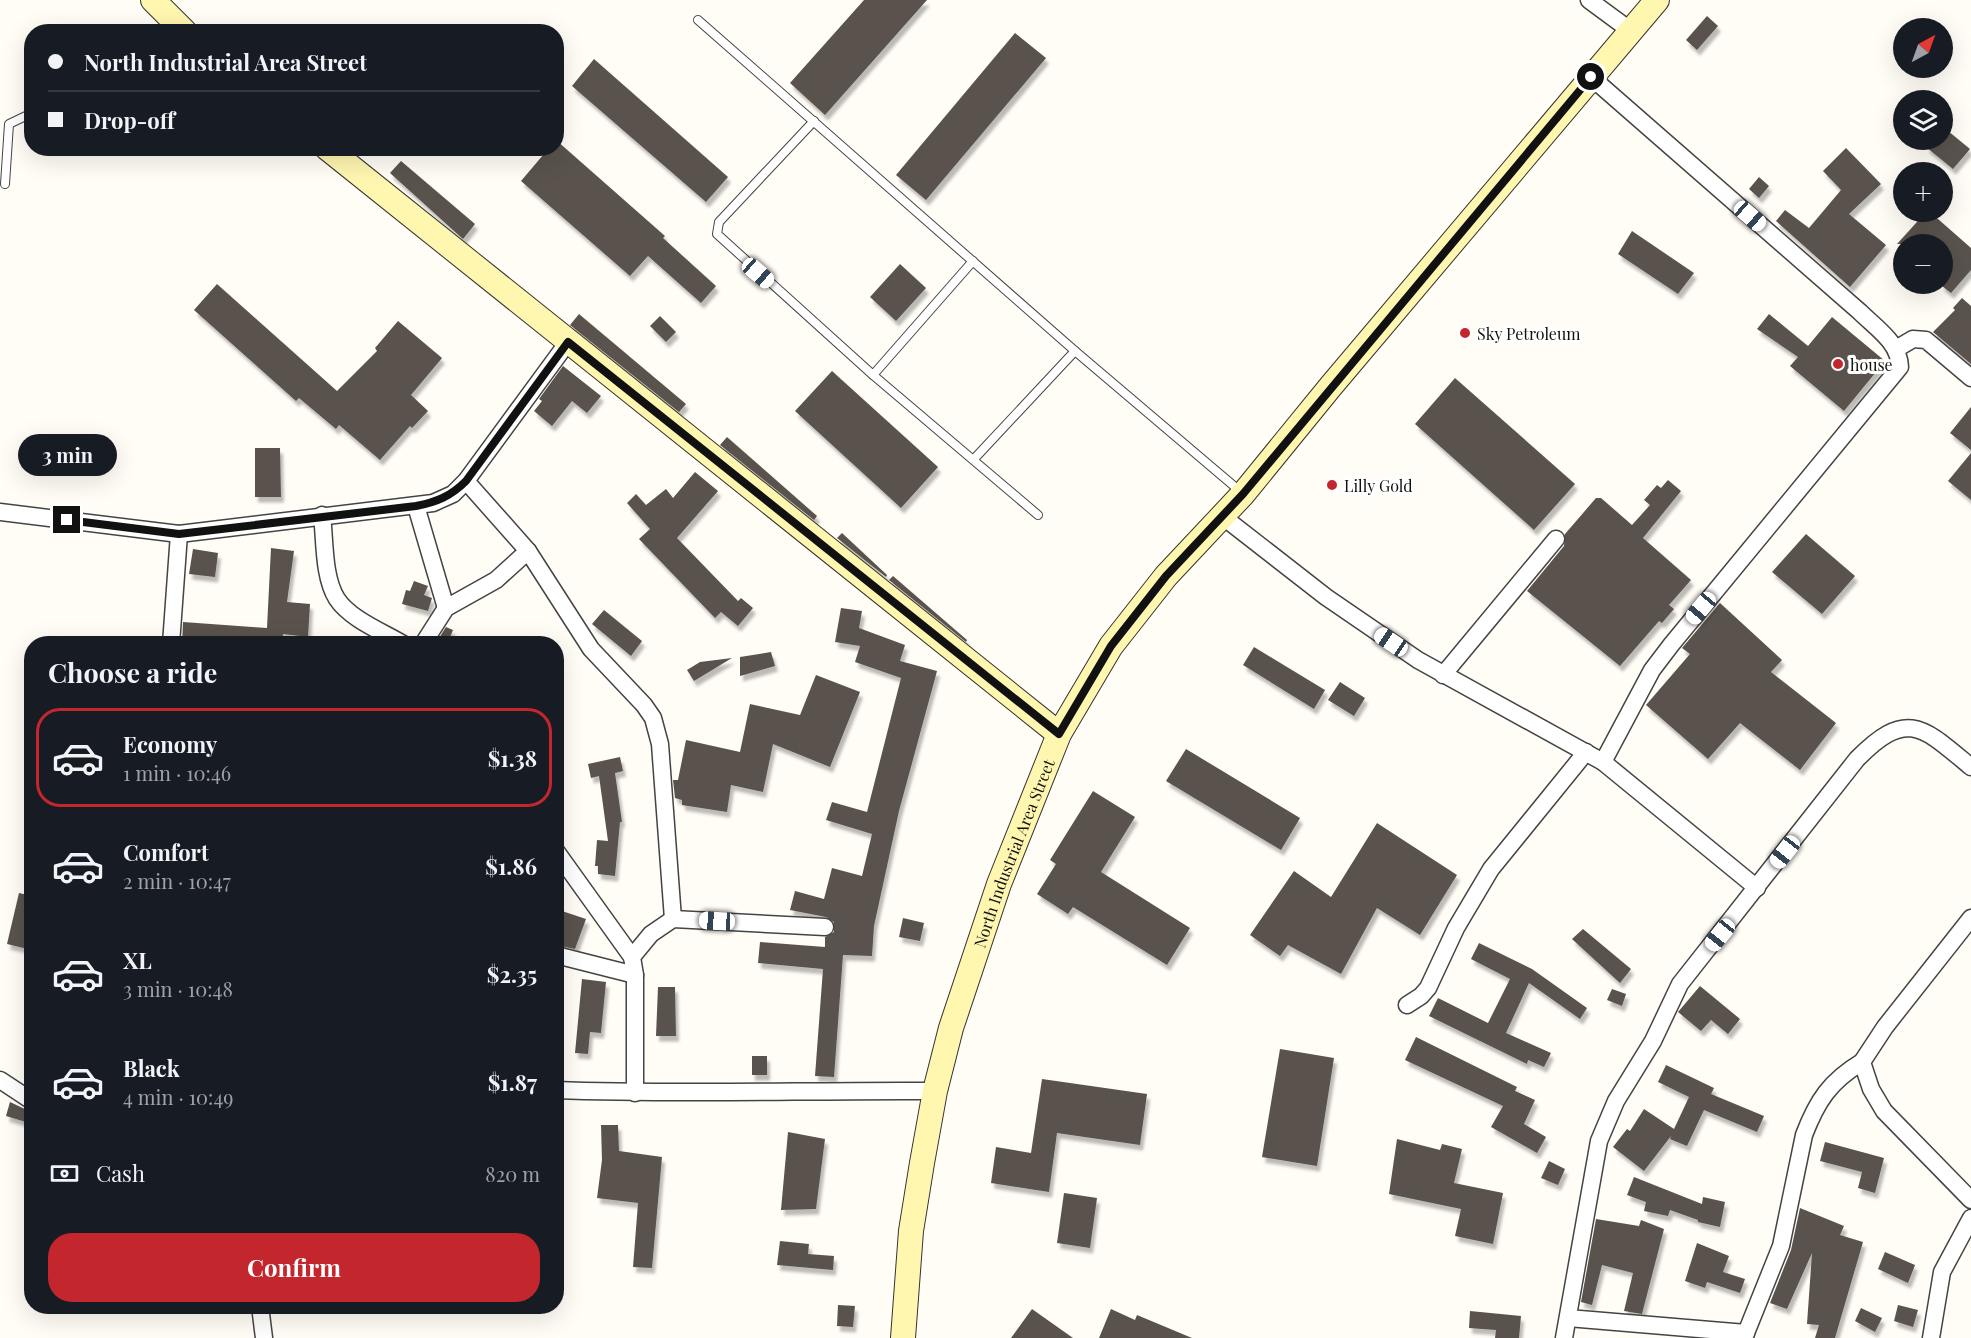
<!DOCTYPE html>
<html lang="en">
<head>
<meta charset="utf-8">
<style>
	body { margin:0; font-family:"Playfair Display",serif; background:#242831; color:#f1f3f6; height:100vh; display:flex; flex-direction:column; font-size:22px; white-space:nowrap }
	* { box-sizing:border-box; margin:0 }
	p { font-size:20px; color:#9ea1a6 }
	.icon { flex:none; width:33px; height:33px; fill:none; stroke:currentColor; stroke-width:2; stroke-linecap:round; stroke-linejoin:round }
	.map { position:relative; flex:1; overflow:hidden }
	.side { position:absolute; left:24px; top:636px; width:540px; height:678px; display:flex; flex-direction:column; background:#171b24; border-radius:24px; box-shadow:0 6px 24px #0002 }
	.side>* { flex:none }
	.guide { position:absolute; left:24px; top:24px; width:540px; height:132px; border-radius:24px; box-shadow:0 6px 24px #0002; display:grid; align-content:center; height:132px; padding:0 24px; background:#171b24 }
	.needle { width:39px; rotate:41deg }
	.fabs { position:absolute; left:1893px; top:18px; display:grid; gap:12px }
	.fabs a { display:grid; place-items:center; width:60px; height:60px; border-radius:50%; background:#171b24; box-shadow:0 6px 24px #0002; font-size:30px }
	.end { position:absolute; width:27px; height:27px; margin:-14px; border:8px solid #111; background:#fff; box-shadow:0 0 0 3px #fff }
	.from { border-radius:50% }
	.bubble { position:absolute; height:42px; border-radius:21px; background:#171b24; box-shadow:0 6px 24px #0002; font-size:20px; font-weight:700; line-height:42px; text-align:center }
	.car { position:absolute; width:18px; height:36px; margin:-18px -9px; border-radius:8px; box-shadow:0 0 4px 2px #0007; background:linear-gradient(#fff 24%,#345 0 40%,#fff 0 76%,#345 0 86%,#fff 0) }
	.guide b { display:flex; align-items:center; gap:21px; height:57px; font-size:22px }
	.guide b+b { border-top:2px solid #363941 }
	.guide i { width:15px; height:15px; background:#f1f3f6 }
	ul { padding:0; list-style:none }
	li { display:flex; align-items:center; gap:18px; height:99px; margin:0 12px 9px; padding:0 12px; border:3px solid transparent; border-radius:24px }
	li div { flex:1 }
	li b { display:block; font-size:22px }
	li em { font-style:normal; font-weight:700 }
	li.active { border-color:#c4262e }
	li>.icon { width:54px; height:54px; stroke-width:1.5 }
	h2 { padding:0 24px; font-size:27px; line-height:72px }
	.pay { display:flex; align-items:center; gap:15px; height:66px; padding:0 24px; font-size:22px }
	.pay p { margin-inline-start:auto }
	.primary-button { display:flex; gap:12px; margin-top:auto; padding:12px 24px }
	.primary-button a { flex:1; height:69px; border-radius:24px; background:#c4262e; color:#fff; font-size:24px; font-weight:700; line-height:69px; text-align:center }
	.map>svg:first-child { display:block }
</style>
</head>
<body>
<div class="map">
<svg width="1971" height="1338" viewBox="0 0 1971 1338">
	<defs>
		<filter id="shadow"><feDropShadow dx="3" dy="5.5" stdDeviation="1.5" flood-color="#0004"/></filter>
	</defs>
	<rect width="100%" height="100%" fill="#fffdf5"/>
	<!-- building -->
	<g fill="#5a524d" filter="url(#shadow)">
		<path d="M864,0H927L825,115L790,83Z"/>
		<path d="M1707,16L1718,26L1697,50L1686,40Z"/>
		<path d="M1015,33L1046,58L926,200L896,175Z"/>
		<path d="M594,59L728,177L706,202L572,86Z"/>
		<path d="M1942,126L1970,149L1953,169L1926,147L1932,140H1942Z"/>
		<path d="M556,140L665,236L663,238L716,286L701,303L648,256L630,276L521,181L549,148H556Z"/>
		<path d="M1846,148L1881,184L1849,214L1886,245L1850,287L1776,221L1785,210L1809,228L1841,190L1823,171Z"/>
		<path d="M401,161L475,224L463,239L390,173Z"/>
		<path d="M1759,177L1769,186L1759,198L1749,189Z"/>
		<path d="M1926,212H1930L1971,248V270L1951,293L1942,286V244H1897Z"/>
		<path d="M1632,231L1694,273L1678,294L1618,254Z"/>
		<path d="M900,264L926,288L896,321L870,297Z"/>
		<path d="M217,284L337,391L377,351L375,348L398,321L442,358L411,395L428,411L412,428L410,426L380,460L339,425L336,429L299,398L296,401L194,310Z"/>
		<path d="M1962,298L1971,306V364L1933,332L1955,310L1953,308Z"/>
		<path d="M579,314L686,404L679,412L570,325Z"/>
		<path d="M1769,314L1808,346L1832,317L1885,361L1844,411L1790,366L1798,357L1757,329Z"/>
		<path d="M660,316L676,332L666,342L650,326Z"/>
		<path d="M563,366L601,396L587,413L572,401L552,426L534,411L542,401L539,399Z"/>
		<path d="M832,371L938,467L901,508L795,411Z"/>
		<path d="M1455,378L1575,484L1534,530L1415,424Z"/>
		<path d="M1971,407V450L1950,433Z"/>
		<path d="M727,437L817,516L814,520L720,445Z"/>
		<path d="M255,448H280L281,497H255Z"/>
		<path d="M1971,453V500L1948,481Z"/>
		<path d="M695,472L718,491L677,538L738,601L741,598L753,608L738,626L721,612L715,618L639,539L650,529L627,503L636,494L646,505L666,489L673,498Z"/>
		<path d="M1668,480L1681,491L1643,538L1691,580L1669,605L1674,609L1662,623L1659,621L1620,666L1527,591L1564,546L1565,534L1596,498H1601L1632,525L1650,505L1644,500L1657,485L1661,488Z"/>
		<path d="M842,533L887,575L886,577L837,538Z"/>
		<path d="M1806,534L1855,576L1822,614L1772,572Z"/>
		<path d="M271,548L294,551L287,602L310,604L308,637L283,634L282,644H182L183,622L267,628Z"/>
		<path d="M193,549L218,553L215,577L189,574Z"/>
		<path d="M893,576L967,640L966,642L889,580Z"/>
		<path d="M414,581L428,586L424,595L432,598L428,611L402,604L406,590L410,591Z"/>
		<path d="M1720,603L1782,660L1771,672L1836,723L1800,770L1740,723L1708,759L1646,705L1690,654L1682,648Z"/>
		<path d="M841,608L862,611L859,628L905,645L900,661L937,671L899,811L874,926L872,956L843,955L834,1077L815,1076L823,969L758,963L760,942L825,947V937L834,932V922L826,917L790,910L795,891L824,899L832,868L862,876L872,834L826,820L832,802L867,812L901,678L855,662L860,646L835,642Z"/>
		<path d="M604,610L642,641L631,656L592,624Z"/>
		<path d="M446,627L453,630L448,642L439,638Z"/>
		<path d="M1254,647L1325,690L1314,709L1243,665Z"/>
		<path d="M771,652L775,666L740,676V657Z"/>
		<path d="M732,658L694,681L687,670L700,662Z"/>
		<path d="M816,675L860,692L830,767L773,744L763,792L731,785L727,812L682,805V800L675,798L673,780H678L686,740L740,752L750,704L800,715Z"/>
		<path d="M1340,682L1365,698L1354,716L1328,700Z"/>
		<path d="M1186,749L1300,818L1281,850L1166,781Z"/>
		<path d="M620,757L623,771L615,773L622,822H620L615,876L598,874V866H595L597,840L608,841L599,776L591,778L588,764Z"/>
		<path d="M1093,791L1135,817L1101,872L1190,928L1167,965L1073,907L1068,914L1037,894L1056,864L1050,860Z"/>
		<path d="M1377,823L1457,875L1420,935L1377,908L1341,974L1288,945L1280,956L1250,935L1294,871L1331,897Z"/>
		<path d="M19,893L32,896V950L7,944Z"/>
		<path d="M556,909L586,919L575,949L556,945Z"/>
		<path d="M903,918L924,923L920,941L899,937Z"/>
		<path d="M1583,929L1631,969L1620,983L1572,939Z"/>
		<path d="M1479,943L1532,969L1587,1008L1580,1019L1529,983L1506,1033L1551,1053L1544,1067L1528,1060L1527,1064L1429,1016L1438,998L1488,1023L1510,979L1471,959Z"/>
		<path d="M582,979L606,982L601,1033L590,1032L588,1054L575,1053Z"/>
		<path d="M1700,986L1740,1019L1728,1034L1711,1020L1701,1031L1678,1012Z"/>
		<path d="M658,987H675L676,1036H656Z"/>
		<path d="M1612,989L1626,994L1622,1006L1607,1000Z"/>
		<path d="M1416,1037L1517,1087L1515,1091L1535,1100L1524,1124L1546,1137L1537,1153L1491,1127L1503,1106L1405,1060Z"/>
		<path d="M1280,1049L1334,1058L1317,1166L1262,1157Z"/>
		<rect x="752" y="1056" width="15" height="19"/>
		<path d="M1666,1065L1714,1088L1711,1094L1764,1116L1757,1132L1704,1110L1687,1146L1670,1139L1671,1136L1644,1171L1613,1147L1627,1129L1630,1131L1644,1109L1674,1129L1689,1097L1658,1082Z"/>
		<path d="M1042,1079L1147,1094L1140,1145L1057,1133L1049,1192L991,1183L996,1147L1031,1153Z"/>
		<path d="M10,1102L29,1111L26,1122L6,1116Z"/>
		<path d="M601,1125H618L619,1151L662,1157L652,1268L633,1267L638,1203L597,1198L602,1160Z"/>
		<path d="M788,1132L825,1139L816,1209L781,1210Z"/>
		<path d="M1397,1139L1440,1150L1442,1144L1462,1149L1454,1183L1503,1193L1493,1244L1455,1236L1461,1209L1389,1194Z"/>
		<path d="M1825,1142L1884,1158L1875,1193L1858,1188L1862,1172L1820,1161Z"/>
		<path d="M1549,1161L1565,1169L1558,1185L1541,1178Z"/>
		<path d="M1634,1177L1702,1204L1703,1197L1725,1202L1720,1227L1698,1222V1220L1670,1210L1668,1216L1644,1211L1646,1202L1627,1195Z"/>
		<path d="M1064,1193L1097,1198L1090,1248L1057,1243Z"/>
		<path d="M1800,1208L1844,1226L1840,1235L1863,1242L1835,1338H1815L1819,1325L1807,1324L1812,1253L1787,1309L1770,1303L1791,1250Z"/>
		<path d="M1596,1219L1639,1226L1641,1220L1664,1229L1642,1314L1624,1311L1633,1273L1602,1265L1592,1305L1581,1302Z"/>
		<path d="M780,1241L809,1244L808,1254L834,1256L833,1270L777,1265Z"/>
		<path d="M1697,1243L1729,1256L1723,1272L1745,1279L1740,1293L1707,1282L1705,1288L1685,1281Z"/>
		<path d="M1885,1252L1915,1265L1908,1283L1878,1269Z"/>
		<path d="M838,1305L855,1306L853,1327L837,1326Z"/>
		<path d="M1898,1305L1918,1310L1913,1327L1894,1321Z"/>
		<path d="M1861,1308L1882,1318L1875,1332L1855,1321Z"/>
		<path d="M1032,1309L1073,1338H1011Z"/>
		<path d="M1111,1309L1135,1320L1137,1315L1192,1338H1099Z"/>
		<path d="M1470,1311L1521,1316L1519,1338H1495L1496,1330L1469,1328Z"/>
	</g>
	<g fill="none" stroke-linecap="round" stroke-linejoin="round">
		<!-- lane casing -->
		<g stroke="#444" stroke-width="10">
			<g id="lane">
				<path d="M698,20L1075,351L1241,492"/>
				<path d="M814,121L719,222L717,234L873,375L1038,515"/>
				<path d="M5,184L9,124L32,113"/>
				<path d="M873,375L973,261"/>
				<path d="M974,459L1075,351"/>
			</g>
		</g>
		<!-- street casing -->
		<g stroke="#444" stroke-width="19">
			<g id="street">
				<path d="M1589,0L1631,31"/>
				<path d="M1591,77L1860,312C1876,328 1899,342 1900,367L1671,645L1652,670L1603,762"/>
				<path d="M1896,349L1913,339L1926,340L1971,378"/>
				<path d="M466,481L528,551L591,649L644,705L653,718L660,744L673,919"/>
				<path d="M416,506L446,608"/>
				<path d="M0,512L179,534L433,503L453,494L466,481L568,342"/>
				<path d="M322,515C325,540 323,577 337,599C350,619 383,632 403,644"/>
				<path d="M1222,516L1326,597L1418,660L1603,762L1757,888"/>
				<path d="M171,644L179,534"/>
				<path d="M423,644L446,608L496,580L528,551"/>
				<path d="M1443,675L1556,539"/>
				<path d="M556,851L632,957"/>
				<path d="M1971,918L1885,1027L1862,1062L1871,1089L1884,1111L1971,1200"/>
				<path d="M556,955L635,975"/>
				<path d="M1407,1005L1421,996L1428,988L1456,928L1491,869L1586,752"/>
				<path d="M0,1080L32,1101"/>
				<path d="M556,1090C683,1095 809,1090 935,1091"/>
				<path d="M635,1093V975L632,957L651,934L673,919L825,927"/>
				<path d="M260,1306L264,1338"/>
				<path d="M1568,1318L1746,1333"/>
				<path d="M1564,1338L1599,1141L1616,1101L1653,1041L1680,984L1857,759C1907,708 1923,727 1971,767"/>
				<path d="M1744,1338L1781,1246L1804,1135C1817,1101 1830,1081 1862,1062"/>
				<path d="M1931,1338L1942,1272L1971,1218"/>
			</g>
		</g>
		<!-- secondary casing -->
		<g stroke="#333" stroke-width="26">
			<g id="secondary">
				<path d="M153,0L185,32"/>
				<path d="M327,148L1059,734"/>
				<path id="s1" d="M903,1338L911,1231L922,1163L935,1091L951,1028L999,884L1059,734L1111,646L1166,576L1243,494L1331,386L1657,0"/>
			</g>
		</g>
		<!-- lane -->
		<use href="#lane" stroke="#fff" stroke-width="8"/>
		<!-- street -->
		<use href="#street" stroke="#fff" stroke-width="16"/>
		<!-- secondary -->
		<use href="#secondary" stroke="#fff6b0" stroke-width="24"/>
	</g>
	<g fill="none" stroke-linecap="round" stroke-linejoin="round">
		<!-- route -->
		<path stroke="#111" stroke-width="8" d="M67,520L179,534L416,506C437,502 451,496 466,481L568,342L1059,734L1111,646L1166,576L1243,494L1591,77"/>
	</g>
	<!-- markers -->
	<g fill="#c4262e" stroke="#fff" stroke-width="2">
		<circle cx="1465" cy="333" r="6"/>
		<circle cx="1838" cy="364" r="6"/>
		<circle cx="1332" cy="485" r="6"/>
	</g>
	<g text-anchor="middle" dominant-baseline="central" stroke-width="6" stroke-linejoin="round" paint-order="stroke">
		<!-- poi labels -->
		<g font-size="16" fill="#111" stroke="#fff" text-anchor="start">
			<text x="1477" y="333">Sky Petroleum</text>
			<text x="1850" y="364">house</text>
			<text x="1344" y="485">Lilly Gold</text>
		</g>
		<!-- street labels -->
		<g font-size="16" fill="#111" stroke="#fff">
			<text stroke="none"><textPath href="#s1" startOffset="500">North Industrial Area Street</textPath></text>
		</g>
	</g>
</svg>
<div class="fabs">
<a><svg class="needle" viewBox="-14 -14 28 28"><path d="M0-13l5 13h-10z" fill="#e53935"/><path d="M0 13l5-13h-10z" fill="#9ea1a6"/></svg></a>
<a><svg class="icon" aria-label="layers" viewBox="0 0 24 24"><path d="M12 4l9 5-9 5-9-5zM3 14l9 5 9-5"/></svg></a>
<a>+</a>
<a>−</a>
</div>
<i class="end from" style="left:1591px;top:77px"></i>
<i class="end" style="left:67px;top:520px"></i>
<div class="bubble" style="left:18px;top:434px;width:99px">3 min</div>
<i class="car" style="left:1750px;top:216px;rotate:131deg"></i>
<i class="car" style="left:758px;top:273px;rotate:131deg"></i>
<i class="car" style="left:1701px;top:608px;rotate:220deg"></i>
<i class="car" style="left:1391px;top:642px;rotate:304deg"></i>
<i class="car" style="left:1785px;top:852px;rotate:218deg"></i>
<i class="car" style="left:717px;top:921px;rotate:273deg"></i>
<i class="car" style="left:1720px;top:935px;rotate:219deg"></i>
<div class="guide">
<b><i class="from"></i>North Industrial Area Street</b>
<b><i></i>Drop-off</b>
</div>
<section class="side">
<h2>Choose a ride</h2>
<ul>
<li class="active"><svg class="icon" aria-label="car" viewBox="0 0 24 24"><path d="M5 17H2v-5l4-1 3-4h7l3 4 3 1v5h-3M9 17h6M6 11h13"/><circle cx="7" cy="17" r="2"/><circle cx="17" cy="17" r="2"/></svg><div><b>Economy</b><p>1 min · 10:46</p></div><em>$1.38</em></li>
<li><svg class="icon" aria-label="car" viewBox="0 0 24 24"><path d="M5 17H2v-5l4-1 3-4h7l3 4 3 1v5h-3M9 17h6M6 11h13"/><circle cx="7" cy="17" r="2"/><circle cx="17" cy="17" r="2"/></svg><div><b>Comfort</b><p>2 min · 10:47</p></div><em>$1.86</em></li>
<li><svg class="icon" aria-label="car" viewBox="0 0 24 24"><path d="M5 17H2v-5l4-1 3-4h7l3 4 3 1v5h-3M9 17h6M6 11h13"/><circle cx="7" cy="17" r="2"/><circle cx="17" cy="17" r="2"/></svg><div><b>XL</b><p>3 min · 10:48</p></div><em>$2.35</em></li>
<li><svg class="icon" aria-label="car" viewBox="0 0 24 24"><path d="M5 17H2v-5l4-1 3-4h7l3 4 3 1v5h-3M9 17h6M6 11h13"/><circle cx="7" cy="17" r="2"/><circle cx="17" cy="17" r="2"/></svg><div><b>Black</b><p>4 min · 10:49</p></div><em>$1.87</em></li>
</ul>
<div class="pay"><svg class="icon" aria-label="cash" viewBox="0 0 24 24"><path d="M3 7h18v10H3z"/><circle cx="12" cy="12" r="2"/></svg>Cash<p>820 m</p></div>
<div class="primary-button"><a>Confirm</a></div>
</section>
</div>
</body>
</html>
